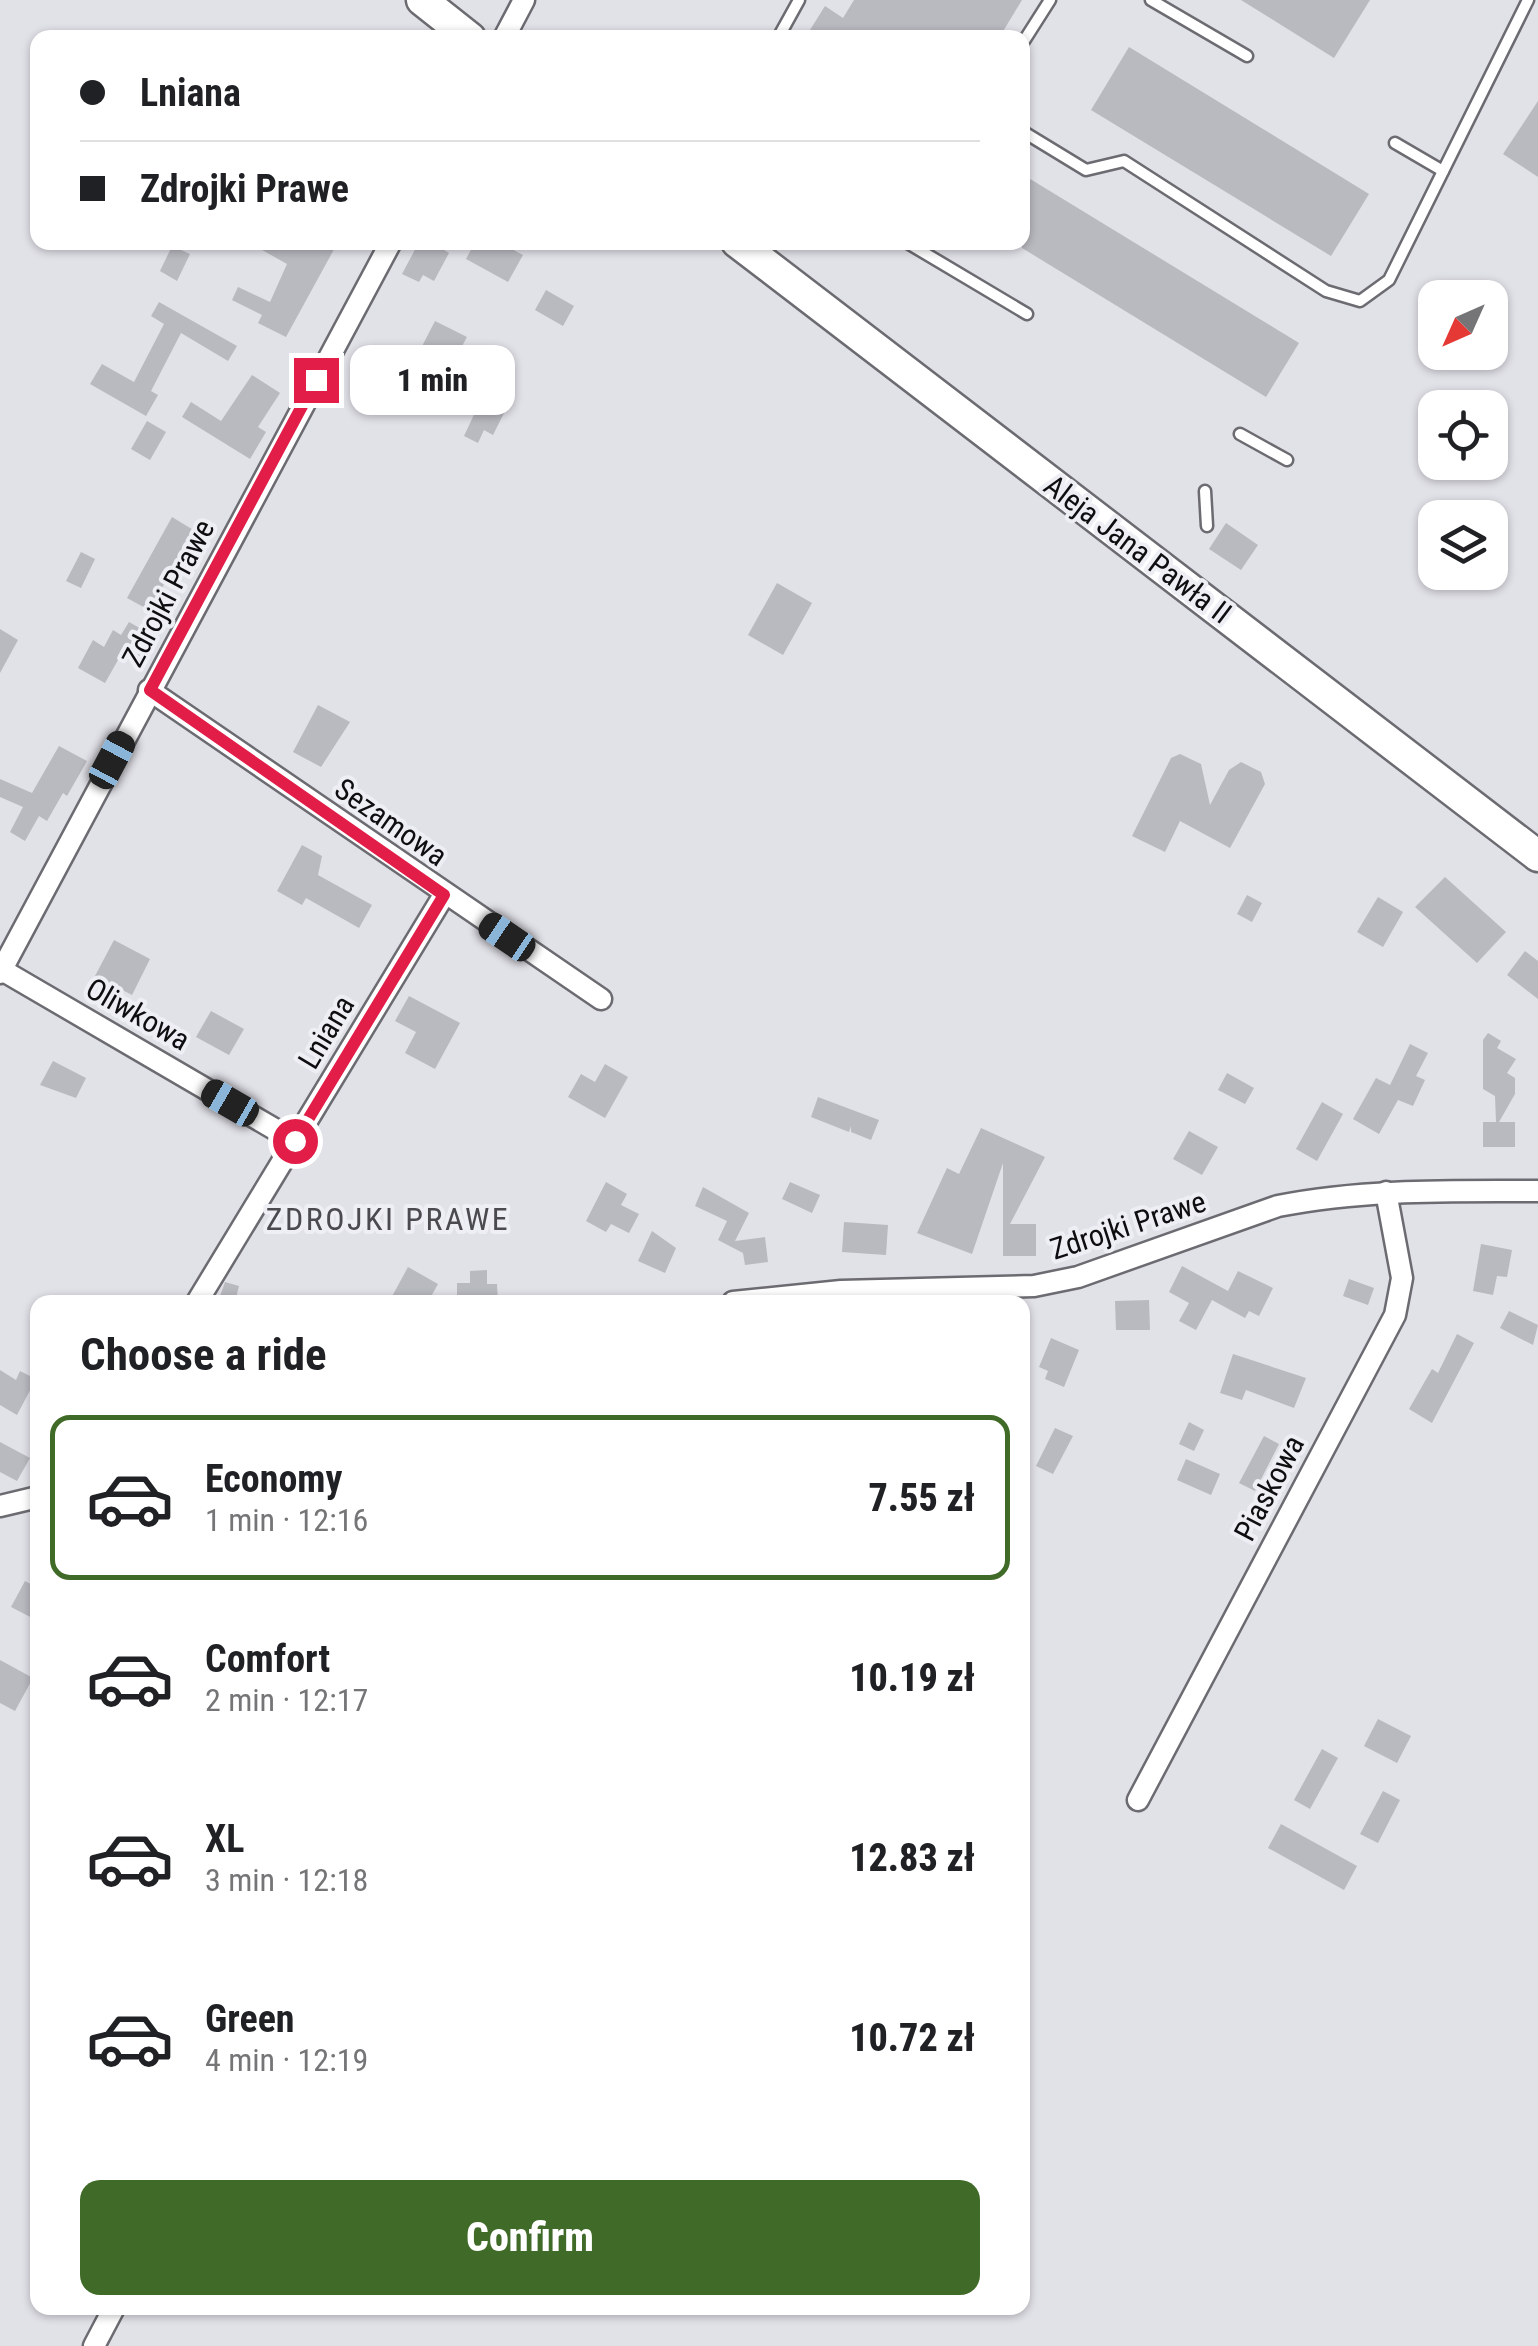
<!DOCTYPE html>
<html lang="en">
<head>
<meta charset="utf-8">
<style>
	body { margin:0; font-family:"Roboto Condensed",sans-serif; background:#f2f2f2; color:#202124; height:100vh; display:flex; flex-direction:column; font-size:38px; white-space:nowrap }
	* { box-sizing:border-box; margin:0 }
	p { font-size:32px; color:#757577 }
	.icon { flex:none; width:55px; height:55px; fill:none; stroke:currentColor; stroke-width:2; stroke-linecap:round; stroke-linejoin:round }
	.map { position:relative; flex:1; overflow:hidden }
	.drawer { position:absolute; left:30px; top:1295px; width:1000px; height:1020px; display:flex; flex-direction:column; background:#fff; border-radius:20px; box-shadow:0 2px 8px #0004 }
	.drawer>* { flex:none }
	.banner { position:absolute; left:30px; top:30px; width:1000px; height:220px; border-radius:20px; box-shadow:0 2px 8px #0004; display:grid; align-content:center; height:220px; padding:0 50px; background:#fff }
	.needle { width:65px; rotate:225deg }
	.buttons { position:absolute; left:1418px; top:280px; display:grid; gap:20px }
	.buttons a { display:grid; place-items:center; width:90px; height:90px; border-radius:20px; background:#fff; box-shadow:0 2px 8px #0004; font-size:50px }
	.end { position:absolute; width:45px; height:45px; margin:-22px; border:12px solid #e11d48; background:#fff; box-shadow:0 0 0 5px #fff }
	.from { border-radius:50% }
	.bubble { position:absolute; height:70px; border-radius:20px; background:#fff; box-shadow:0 2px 8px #0004; font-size:32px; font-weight:800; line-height:70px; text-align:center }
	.car { position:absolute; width:30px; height:60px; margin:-30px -15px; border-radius:12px; box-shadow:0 0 8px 2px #0007; background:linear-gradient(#222 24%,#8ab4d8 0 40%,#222 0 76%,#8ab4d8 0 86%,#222 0) }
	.banner b { display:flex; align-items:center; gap:35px; height:95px; font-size:38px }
	.banner b+b { border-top:2px solid #e0e0e0 }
	.banner i { width:25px; height:25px; background:#202124 }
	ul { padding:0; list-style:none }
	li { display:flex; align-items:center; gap:30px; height:165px; margin:0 20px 15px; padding:0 30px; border:5px solid transparent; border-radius:20px }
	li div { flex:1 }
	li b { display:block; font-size:38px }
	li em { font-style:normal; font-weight:800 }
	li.on { border-color:#406a27 }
	li>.icon { width:90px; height:90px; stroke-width:1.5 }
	h2 { padding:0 50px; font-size:45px; line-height:120px }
	.cta { display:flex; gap:20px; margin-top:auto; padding:20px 50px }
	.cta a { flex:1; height:115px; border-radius:20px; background:#406a27; color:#fff; font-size:40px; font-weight:800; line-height:115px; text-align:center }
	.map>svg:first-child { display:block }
</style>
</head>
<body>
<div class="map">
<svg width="1538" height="2346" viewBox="0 0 1538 2346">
	<rect width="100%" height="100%" fill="#e1e1e8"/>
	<!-- building -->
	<g fill="#b9b9c0">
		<path d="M854,0H1022L999,38H805L825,6L843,18Z"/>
		<path d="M1241,0H1370L1334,58Z"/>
		<path d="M1129,47L1369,194L1331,256L1091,110Z"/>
		<path d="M1538,101V177L1503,154Z"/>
		<path d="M1022,174L1299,343L1266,397L1022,248Z"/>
		<path d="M248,242H338L286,337L258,323L262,315L232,300L238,287L270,302L287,264Z"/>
		<path d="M419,242H431L449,253L434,281L423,275L419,282L402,274Z"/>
		<path d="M475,242H499L523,255L508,282L466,259Z"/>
		<path d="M172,246L190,254L177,281L160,271Z"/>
		<path d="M546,290L574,306L563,326L535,310Z"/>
		<path d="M159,302L237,346L228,361L181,333L151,391L158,395L146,416L90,384L102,364L134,382L164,324L151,316Z"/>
		<path d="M435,321L467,337L448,372L417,356Z"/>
		<path d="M252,375L280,393L258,427L266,432L250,459L182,417L191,402L221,421Z"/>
		<path d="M486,389L510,401L493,435L484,430L478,443L464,436Z"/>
		<path d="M147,421L166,432L150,460L131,449Z"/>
		<path d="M172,517L195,531L149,610L127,598Z"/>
		<path d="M1226,523L1258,545L1241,570L1209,549Z"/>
		<path d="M81,552L95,559L81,588L66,581Z"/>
		<path d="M777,583L812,603L783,655L748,635Z"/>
		<path d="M129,622L143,630L138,639L152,647L142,665L122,653L105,683L78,668L93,640L104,647L113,630L121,635Z"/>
		<path d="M0,629L18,640L0,673Z"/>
		<path d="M318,705L350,722L321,767L293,752Z"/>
		<path d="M59,746L87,761L67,796L63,793L47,821L39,816L25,841L10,832L23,807L0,797V779L32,793Z"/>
		<path d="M1180,754L1201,764L1210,805L1229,770L1241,762L1261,772L1265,784L1230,848L1180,821L1165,852L1132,836L1171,758Z"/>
		<path d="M302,845L322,856L318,875L372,905L359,928L306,898L302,905L277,891Z"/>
		<path d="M1445,877L1506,932L1477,963L1415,907Z"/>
		<path d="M1247,895L1262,903L1252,922L1237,914Z"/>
		<path d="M1378,897L1403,912L1383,947L1357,932Z"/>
		<path d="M114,940L150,959L132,995L95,976Z"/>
		<path d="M1525,951L1538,961V999L1507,975Z"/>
		<path d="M409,996L460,1023L435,1069L405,1053L416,1032L395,1021Z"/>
		<path d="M211,1011L244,1029L229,1055L196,1037Z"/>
		<path d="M1488,1033L1501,1041L1497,1048L1516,1059L1507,1073L1515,1078V1094L1499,1122H1515V1147H1483V1122H1496L1495,1096L1483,1089V1040Z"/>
		<path d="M1410,1044L1428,1053L1416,1076L1425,1080L1413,1106L1398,1100L1379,1134L1353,1119L1376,1078L1390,1085Z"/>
		<path d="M53,1061L86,1078L76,1098L40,1085Z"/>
		<path d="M605,1064L628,1077L605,1118L568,1097L581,1074L595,1082Z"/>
		<path d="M1227,1073L1254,1088L1245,1104L1218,1090Z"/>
		<path d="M818,1097L879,1120L871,1140L851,1132V1126L849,1132L811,1117Z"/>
		<path d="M1322,1102L1343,1114L1317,1161L1296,1149Z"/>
		<path d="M981,1128L1045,1157L1010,1224H1036V1256H1003V1163L972,1254L917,1233L947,1168L959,1174Z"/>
		<path d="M1189,1131L1218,1147L1202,1175L1173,1159Z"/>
		<path d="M606,1182L627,1194L621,1205L639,1214L629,1233L611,1224L606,1232L586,1221Z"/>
		<path d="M790,1182L820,1195L812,1213L782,1199Z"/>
		<path d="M703,1187L749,1213L735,1241L765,1237L768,1262L745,1265L743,1253L718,1240L727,1221L695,1206Z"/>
		<path d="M844,1222L888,1225L886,1255L842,1252Z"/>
		<path d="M652,1231L676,1248L665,1273L638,1261Z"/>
		<path d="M1481,1244L1512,1250L1507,1277L1497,1276L1493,1295L1473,1291Z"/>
		<path d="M1182,1266L1228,1291L1238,1271L1273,1288L1259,1316L1249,1311L1245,1318L1212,1300L1196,1330L1179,1321L1189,1303L1169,1292Z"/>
		<path d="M408,1267L438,1284L428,1302H389Z"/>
		<path d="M487,1270V1284H497L498,1302H457V1283H470V1271Z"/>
		<path d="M1349,1279L1374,1288L1368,1305L1343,1296Z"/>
		<path d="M225,1282L239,1286L235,1302H218Z"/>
		<path d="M1149,1300L1150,1330H1116L1115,1301Z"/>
		<path d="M1509,1311L1538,1325L1533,1345L1500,1328Z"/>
		<path d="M1457,1334L1474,1343L1432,1423L1409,1409L1432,1369L1438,1373Z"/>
		<path d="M1051,1338L1079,1350L1064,1387L1045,1379L1048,1371L1039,1367Z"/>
		<path d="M1233,1354L1306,1378L1294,1408L1246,1390L1242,1400L1220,1393Z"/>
		<path d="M0,1370L16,1380L20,1371L36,1379L17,1415L0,1405Z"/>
		<path d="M1189,1422L1204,1430L1194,1451L1179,1444Z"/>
		<path d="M1055,1428L1073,1436L1053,1474L1036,1466Z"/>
		<path d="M1264,1436L1279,1444L1255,1491L1239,1483Z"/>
		<path d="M0,1442L30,1458L17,1481L0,1472Z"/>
		<path d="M1186,1459L1220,1474L1211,1495L1177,1480Z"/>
		<path d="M25,1581L38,1588V1621L11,1607Z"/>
		<path d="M0,1660L33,1678L15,1711L0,1703Z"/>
		<path d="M1378,1719L1411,1736L1397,1763L1364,1746Z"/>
		<path d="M1322,1749L1338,1758L1310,1809L1294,1800Z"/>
		<path d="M1383,1791L1400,1800L1378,1843L1360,1834Z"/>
		<path d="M1281,1824L1357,1866L1344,1890L1268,1848Z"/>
	</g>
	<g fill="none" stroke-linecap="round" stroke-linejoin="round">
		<!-- service casing -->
		<g stroke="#6b6b71" stroke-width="15">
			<g id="service">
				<path d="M1151,0L1247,56"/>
				<path d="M778,38L799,0"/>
				<path d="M1022,44L1050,0"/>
				<path d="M1022,131L1086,170L1124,161L1326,291L1360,301L1389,280L1528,0"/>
				<path d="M1395,143L1443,171"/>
				<path d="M906,242L1027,314"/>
				<path d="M1240,434L1287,460"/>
				<path d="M1205,491L1207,526"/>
			</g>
		</g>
		<!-- minor casing -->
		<g stroke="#6b6b71" stroke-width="25">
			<g id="minor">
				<path d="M504,38L524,0"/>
				<path d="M149,690L601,999"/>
				<path d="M2,970L295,1141"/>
				<path d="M0,973L391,242"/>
				<path d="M197,1302L444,895"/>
				<path d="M733,1302L841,1291L1034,1286L1078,1277L1278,1206C1364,1189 1450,1191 1538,1191"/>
				<path d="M0,1506L38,1497"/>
				<path d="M1138,1800L1395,1315L1402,1278L1386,1192"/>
				<path d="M94,2346L114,2308"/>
			</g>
		</g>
		<!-- secondary casing -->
		<g stroke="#6b6b71" stroke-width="35">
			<g id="secondary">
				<path d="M422,0L470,38"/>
				<path d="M737,242L1538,856"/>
			</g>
		</g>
		<!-- service -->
		<use href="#service" stroke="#fff" stroke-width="10"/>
		<!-- minor -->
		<use href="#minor" stroke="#fff" stroke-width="20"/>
		<!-- secondary -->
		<use href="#secondary" stroke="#fff" stroke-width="30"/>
	</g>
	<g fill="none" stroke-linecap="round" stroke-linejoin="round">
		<!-- route -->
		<path stroke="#e11d48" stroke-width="12" d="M295,1141L444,895L150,690L316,380"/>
	</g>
	<g text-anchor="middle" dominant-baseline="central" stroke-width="8" stroke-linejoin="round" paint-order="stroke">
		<!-- street labels -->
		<g font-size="30" fill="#0e0e10" stroke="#eeeef5">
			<text transform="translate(1138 549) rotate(37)">Aleja Jana Pawła II</text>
			<text transform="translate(168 593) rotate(-62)">Zdrojki Prawe</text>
			<text transform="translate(391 822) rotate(35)">Sezamowa</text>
			<text transform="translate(138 1014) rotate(30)">Oliwkowa</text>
			<text transform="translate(326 1032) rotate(-59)">Lniana</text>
			<text transform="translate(1128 1225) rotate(-18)">Zdrojki Prawe</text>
			<text transform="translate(1269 1488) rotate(-62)">Piaskowa</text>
		</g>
		<!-- neighbourhood labels -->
		<g font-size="32" letter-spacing="2.5" fill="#4a4a4f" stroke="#eeeef5">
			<text x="388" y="1219">ZDROJKI PRAWE</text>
		</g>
	</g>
</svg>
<div class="buttons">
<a><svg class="needle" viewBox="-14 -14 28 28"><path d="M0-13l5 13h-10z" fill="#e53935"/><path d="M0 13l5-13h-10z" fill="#757577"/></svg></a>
<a><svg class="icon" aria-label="locate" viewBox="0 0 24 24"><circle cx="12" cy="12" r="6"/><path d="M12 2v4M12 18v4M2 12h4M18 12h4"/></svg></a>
<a><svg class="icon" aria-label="layers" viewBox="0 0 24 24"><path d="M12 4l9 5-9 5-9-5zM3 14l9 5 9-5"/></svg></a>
</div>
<i class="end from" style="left:295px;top:1141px"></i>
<i class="end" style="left:316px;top:380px"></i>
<div class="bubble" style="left:350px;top:345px;width:165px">1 min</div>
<i class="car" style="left:112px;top:760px;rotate:28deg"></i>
<i class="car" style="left:507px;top:937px;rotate:304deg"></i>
<i class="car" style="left:230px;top:1103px;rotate:300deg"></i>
<div class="banner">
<b><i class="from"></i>Lniana</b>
<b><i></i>Zdrojki Prawe</b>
</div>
<section class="drawer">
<h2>Choose a ride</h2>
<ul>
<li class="on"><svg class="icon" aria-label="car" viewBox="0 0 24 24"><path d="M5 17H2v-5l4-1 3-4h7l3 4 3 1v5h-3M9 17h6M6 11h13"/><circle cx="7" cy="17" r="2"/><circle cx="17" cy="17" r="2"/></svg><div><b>Economy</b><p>1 min · 12:16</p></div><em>7.55 zł</em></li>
<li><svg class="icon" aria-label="car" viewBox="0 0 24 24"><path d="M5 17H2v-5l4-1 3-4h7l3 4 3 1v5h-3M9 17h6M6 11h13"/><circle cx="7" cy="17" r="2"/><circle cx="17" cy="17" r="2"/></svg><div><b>Comfort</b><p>2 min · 12:17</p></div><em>10.19 zł</em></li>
<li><svg class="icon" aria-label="car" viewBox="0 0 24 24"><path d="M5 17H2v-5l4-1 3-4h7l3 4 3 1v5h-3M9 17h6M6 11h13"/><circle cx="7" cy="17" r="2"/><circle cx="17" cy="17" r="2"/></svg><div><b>XL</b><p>3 min · 12:18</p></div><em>12.83 zł</em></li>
<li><svg class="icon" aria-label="car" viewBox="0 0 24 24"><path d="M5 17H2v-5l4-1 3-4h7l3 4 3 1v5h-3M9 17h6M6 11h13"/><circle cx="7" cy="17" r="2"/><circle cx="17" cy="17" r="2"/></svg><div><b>Green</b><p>4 min · 12:19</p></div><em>10.72 zł</em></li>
</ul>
<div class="cta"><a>Confirm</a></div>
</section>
</div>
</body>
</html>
